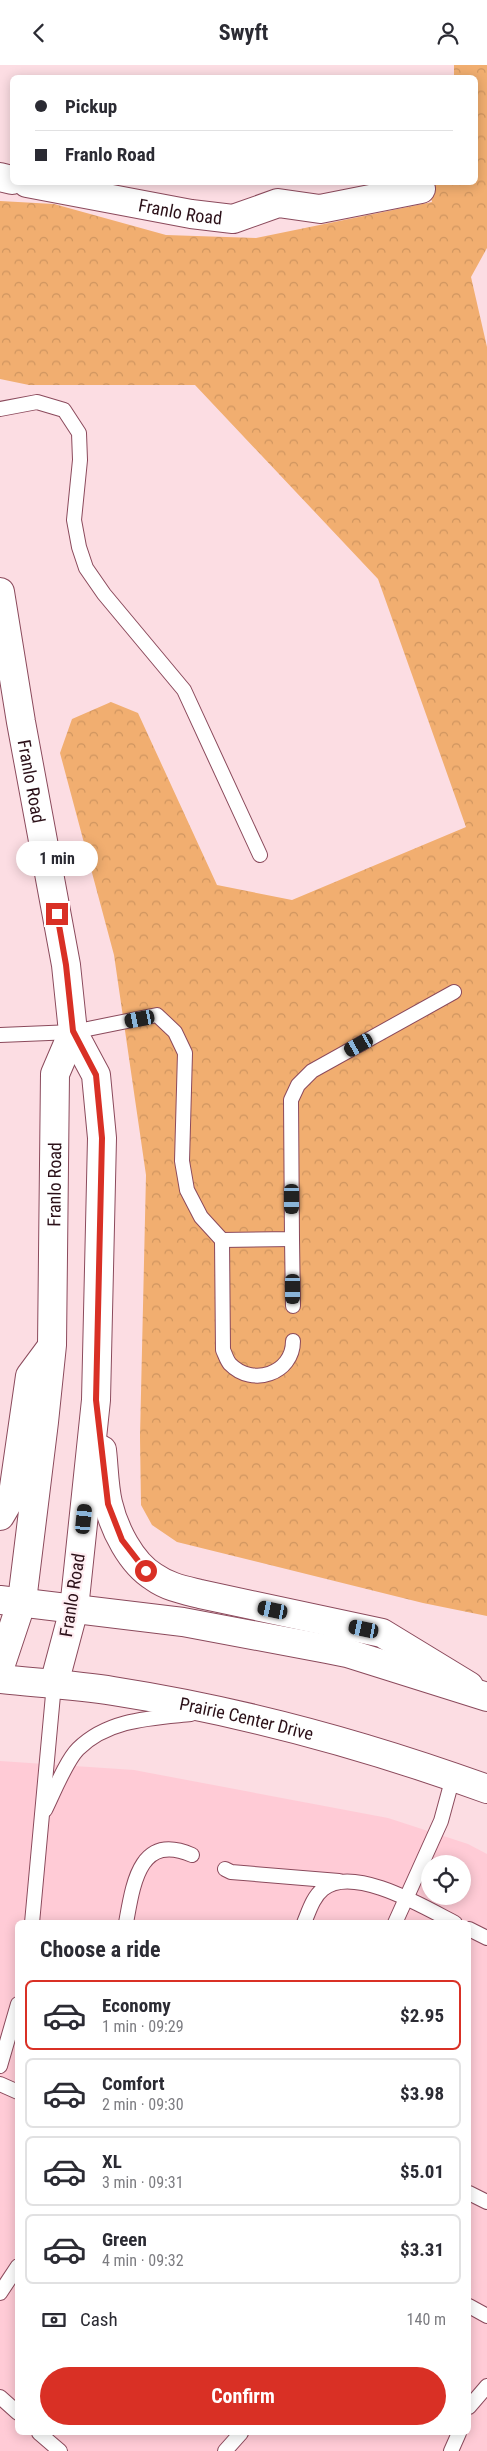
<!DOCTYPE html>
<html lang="en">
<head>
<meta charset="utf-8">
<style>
	body { margin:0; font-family:"Roboto Condensed",sans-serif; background:#f2f2f3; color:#2b2b33; height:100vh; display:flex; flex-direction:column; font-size:19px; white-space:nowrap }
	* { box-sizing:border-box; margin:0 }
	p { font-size:16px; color:#7c7c81 }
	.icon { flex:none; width:28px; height:28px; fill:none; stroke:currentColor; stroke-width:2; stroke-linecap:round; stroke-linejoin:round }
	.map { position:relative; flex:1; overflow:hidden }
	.drawer { position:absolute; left:15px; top:1855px; width:456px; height:515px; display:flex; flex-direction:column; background:#fff; border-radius:8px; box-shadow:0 2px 12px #0003 }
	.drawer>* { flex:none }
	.hud { position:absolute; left:10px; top:10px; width:468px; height:110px; border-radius:8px; box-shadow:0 2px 12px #0003; display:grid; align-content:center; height:110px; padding:0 25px; background:#fff }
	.fabs { position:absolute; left:421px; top:1790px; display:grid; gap:10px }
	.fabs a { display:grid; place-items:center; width:50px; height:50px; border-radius:50%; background:#fff; box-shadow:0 2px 12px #0003; font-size:25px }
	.end { position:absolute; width:22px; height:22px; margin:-11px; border:6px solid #d93025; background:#fff; box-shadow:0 0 0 2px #fff }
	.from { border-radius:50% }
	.bubble { position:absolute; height:35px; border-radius:18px; background:#fff; box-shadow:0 2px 12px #0003; font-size:16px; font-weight:700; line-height:35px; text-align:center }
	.car { position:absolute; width:15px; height:30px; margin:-15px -8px; border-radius:6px; box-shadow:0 0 4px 1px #0007; background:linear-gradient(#222 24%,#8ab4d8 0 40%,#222 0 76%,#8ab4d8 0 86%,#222 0) }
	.hud b { display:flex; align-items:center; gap:18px; height:48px; font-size:19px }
	.hud b+b { border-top:1px solid #e1e1e2 }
	.hud i { width:12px; height:12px; background:#2b2b33 }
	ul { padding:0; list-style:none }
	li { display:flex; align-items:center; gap:15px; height:70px; margin:0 10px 8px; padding:0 15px; border:2px solid #e1e1e2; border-radius:8px }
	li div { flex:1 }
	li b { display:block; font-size:19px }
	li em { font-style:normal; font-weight:700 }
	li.selected { border-color:#d93025 }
	li>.icon { width:45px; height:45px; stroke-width:1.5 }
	h2 { padding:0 25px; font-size:22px; line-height:60px }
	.pay { display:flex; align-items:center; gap:12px; height:55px; padding:0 25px; font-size:19px }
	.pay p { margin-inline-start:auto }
	.cta { display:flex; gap:10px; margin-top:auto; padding:10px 25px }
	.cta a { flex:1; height:58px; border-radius:30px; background:#d93025; color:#fff; font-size:20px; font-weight:700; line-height:58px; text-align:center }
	header { display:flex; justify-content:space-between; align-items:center; height:65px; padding:0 25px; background:#fff; font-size:22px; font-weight:700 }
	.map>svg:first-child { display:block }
</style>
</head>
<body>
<header><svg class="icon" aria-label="back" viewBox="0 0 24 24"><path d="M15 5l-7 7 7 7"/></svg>Swyft<svg class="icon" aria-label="person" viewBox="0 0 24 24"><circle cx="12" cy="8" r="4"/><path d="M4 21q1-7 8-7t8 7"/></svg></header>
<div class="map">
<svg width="487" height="2386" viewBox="0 0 487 2386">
	<defs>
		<pattern id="forest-crowns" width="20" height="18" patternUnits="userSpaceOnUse" patternTransform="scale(1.25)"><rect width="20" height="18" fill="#f1ae70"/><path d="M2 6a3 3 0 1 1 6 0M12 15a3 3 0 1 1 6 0" fill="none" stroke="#cf9560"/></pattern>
	</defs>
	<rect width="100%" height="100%" fill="#fcdde3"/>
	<!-- built -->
	<path fill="#ffcbd6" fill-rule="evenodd" d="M0,1696L134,1705L388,1753L468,1779L487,1789V2386H0ZM430,1799H462V1831H430ZM18,1858H469V2368H18Z"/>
	<!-- forest -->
	<path fill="url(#forest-crowns)" d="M454,0H487V183L471,212L487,282V1551L423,1538L177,1477L152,1460L141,1440L140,1372L146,1110L114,890L60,688L72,654L111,637L138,648L217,820L292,835L466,762L378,514L195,320H29L0,314V136L54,139L166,170L256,173L432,137L428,118H475V12H454Z"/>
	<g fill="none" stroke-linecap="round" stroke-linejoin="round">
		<!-- lane casing -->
		<g stroke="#8b4a5c" stroke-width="16">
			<g id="lane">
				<path d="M0,344L37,337L64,345L79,368L80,395L74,455L79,482L86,503L104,529L184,625L260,790"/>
				<path d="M0,970L73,967L157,950L175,967L185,988L182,1096L187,1125L201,1152L222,1175L292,1174L291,1035L298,1020L312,1006L454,927"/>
				<path d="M292,1174L293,1241"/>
				<path d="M222,1175L223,1285C225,1289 227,1296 230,1299C252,1322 293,1309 293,1276"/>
				<path d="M45,1745C53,1729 66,1696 78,1684C108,1654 152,1653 191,1649"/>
				<path d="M225,1804L231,1807L339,1816"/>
				<path d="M32,1858L54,1619"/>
				<path d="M126,1858C133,1820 139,1767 192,1790"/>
				<path d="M304,1858C309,1846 313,1832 323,1824C353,1799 426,1843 455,1858"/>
				<path d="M395,1858L441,1756L453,1712"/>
				<path d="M469,1864L487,1873"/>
				<path d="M0,2001L18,1939"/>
				<path d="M0,2019L18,2027"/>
				<path d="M469,2128L487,2137"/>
				<path d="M0,2228L18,2201"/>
				<path d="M469,2241L487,2251"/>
				<path d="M0,2332L18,2348"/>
				<path d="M469,2342L487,2321"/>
				<path d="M39,2368L60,2386"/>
				<path d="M225,2386L241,2368"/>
				<path d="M451,2386L459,2368"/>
			</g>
		</g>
		<!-- street casing -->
		<g stroke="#8b4a5c" stroke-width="30">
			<g id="street">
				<path d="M0,112L12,115"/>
				<path id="s1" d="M27,118L191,149L233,154L278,138L320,144L421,124"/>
				<path id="s2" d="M0,527L21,657L66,900L73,967L96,1010L102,1073L96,1335L74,1544L54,1619"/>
				<path d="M102,1385C104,1402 104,1421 108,1438C114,1464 131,1498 154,1512C168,1522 184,1525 200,1529L382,1568L469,1621"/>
				<path d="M0,1451L13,1429L30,1311L50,1284"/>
				<path id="s3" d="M0,1602L22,1536L44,1357L52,1280L55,1009L73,967"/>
			</g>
		</g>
		<!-- secondary casing -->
		<g stroke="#8b4a5c" stroke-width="30">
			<g id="secondary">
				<path d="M0,1535L183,1557L327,1584L347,1588L487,1632"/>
				<path id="s4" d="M0,1614C38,1618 76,1620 113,1626C241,1646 366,1680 487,1724"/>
			</g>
		</g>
		<!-- lane -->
		<use href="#lane" stroke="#fff" stroke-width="14"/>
		<!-- street -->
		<use href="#street" stroke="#fff" stroke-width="28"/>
		<!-- secondary -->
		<use href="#secondary" stroke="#fff" stroke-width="28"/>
	</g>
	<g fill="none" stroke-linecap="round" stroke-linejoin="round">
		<!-- route -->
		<path stroke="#d93025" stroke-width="6" d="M57,849L66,900L73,966L96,1010L102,1073L96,1335L108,1439L122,1475L146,1506"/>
	</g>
	<g text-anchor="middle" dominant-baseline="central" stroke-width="4.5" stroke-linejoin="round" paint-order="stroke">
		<!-- street labels -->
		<g font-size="18" fill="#2b1018" stroke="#ffeef2">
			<text stroke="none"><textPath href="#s1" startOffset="156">Franlo Road</textPath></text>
			<text stroke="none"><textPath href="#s2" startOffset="192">Franlo Road</textPath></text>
			<text stroke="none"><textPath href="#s3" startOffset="488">Franlo Road</textPath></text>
			<text transform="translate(72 1530) rotate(-81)">Franlo Road</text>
			<text stroke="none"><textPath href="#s4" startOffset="250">Prairie Center Drive</textPath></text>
		</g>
	</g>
</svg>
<div class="fabs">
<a><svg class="icon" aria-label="locate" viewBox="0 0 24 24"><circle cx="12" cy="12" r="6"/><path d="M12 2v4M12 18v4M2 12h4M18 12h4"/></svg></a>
</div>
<i class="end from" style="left:146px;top:1506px"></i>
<i class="end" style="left:57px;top:849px"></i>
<div class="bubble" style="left:16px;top:776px;width:82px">1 min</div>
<i class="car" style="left:140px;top:954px;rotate:259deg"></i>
<i class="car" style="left:359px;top:980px;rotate:241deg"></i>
<i class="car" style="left:292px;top:1134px;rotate:180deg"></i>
<i class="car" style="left:293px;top:1224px;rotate:180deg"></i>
<i class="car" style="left:84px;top:1454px;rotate:6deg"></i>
<i class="car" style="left:273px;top:1545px;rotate:282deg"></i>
<i class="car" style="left:364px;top:1564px;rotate:282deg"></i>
<div class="hud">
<b><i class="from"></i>Pickup</b>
<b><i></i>Franlo Road</b>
</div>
<section class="drawer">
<h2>Choose a ride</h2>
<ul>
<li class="selected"><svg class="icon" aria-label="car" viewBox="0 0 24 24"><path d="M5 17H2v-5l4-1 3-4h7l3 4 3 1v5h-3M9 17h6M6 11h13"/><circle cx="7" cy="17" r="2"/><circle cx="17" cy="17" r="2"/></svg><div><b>Economy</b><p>1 min · 09:29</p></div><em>$2.95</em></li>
<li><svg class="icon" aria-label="car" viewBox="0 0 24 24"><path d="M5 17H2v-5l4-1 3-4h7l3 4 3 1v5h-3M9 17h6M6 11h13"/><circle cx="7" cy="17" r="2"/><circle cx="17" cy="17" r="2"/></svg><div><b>Comfort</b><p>2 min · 09:30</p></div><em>$3.98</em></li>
<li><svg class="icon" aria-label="car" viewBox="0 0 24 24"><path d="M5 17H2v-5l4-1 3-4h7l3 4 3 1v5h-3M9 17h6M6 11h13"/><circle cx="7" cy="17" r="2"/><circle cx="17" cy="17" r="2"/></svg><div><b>XL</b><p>3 min · 09:31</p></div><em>$5.01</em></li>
<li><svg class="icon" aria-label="car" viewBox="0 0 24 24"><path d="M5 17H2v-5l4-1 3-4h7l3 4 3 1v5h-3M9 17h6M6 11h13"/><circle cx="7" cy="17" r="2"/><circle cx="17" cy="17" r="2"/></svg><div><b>Green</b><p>4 min · 09:32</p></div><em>$3.31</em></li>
</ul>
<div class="pay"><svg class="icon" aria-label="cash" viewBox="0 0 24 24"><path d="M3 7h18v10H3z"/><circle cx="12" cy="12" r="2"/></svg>Cash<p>140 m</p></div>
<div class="cta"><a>Confirm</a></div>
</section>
</div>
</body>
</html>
